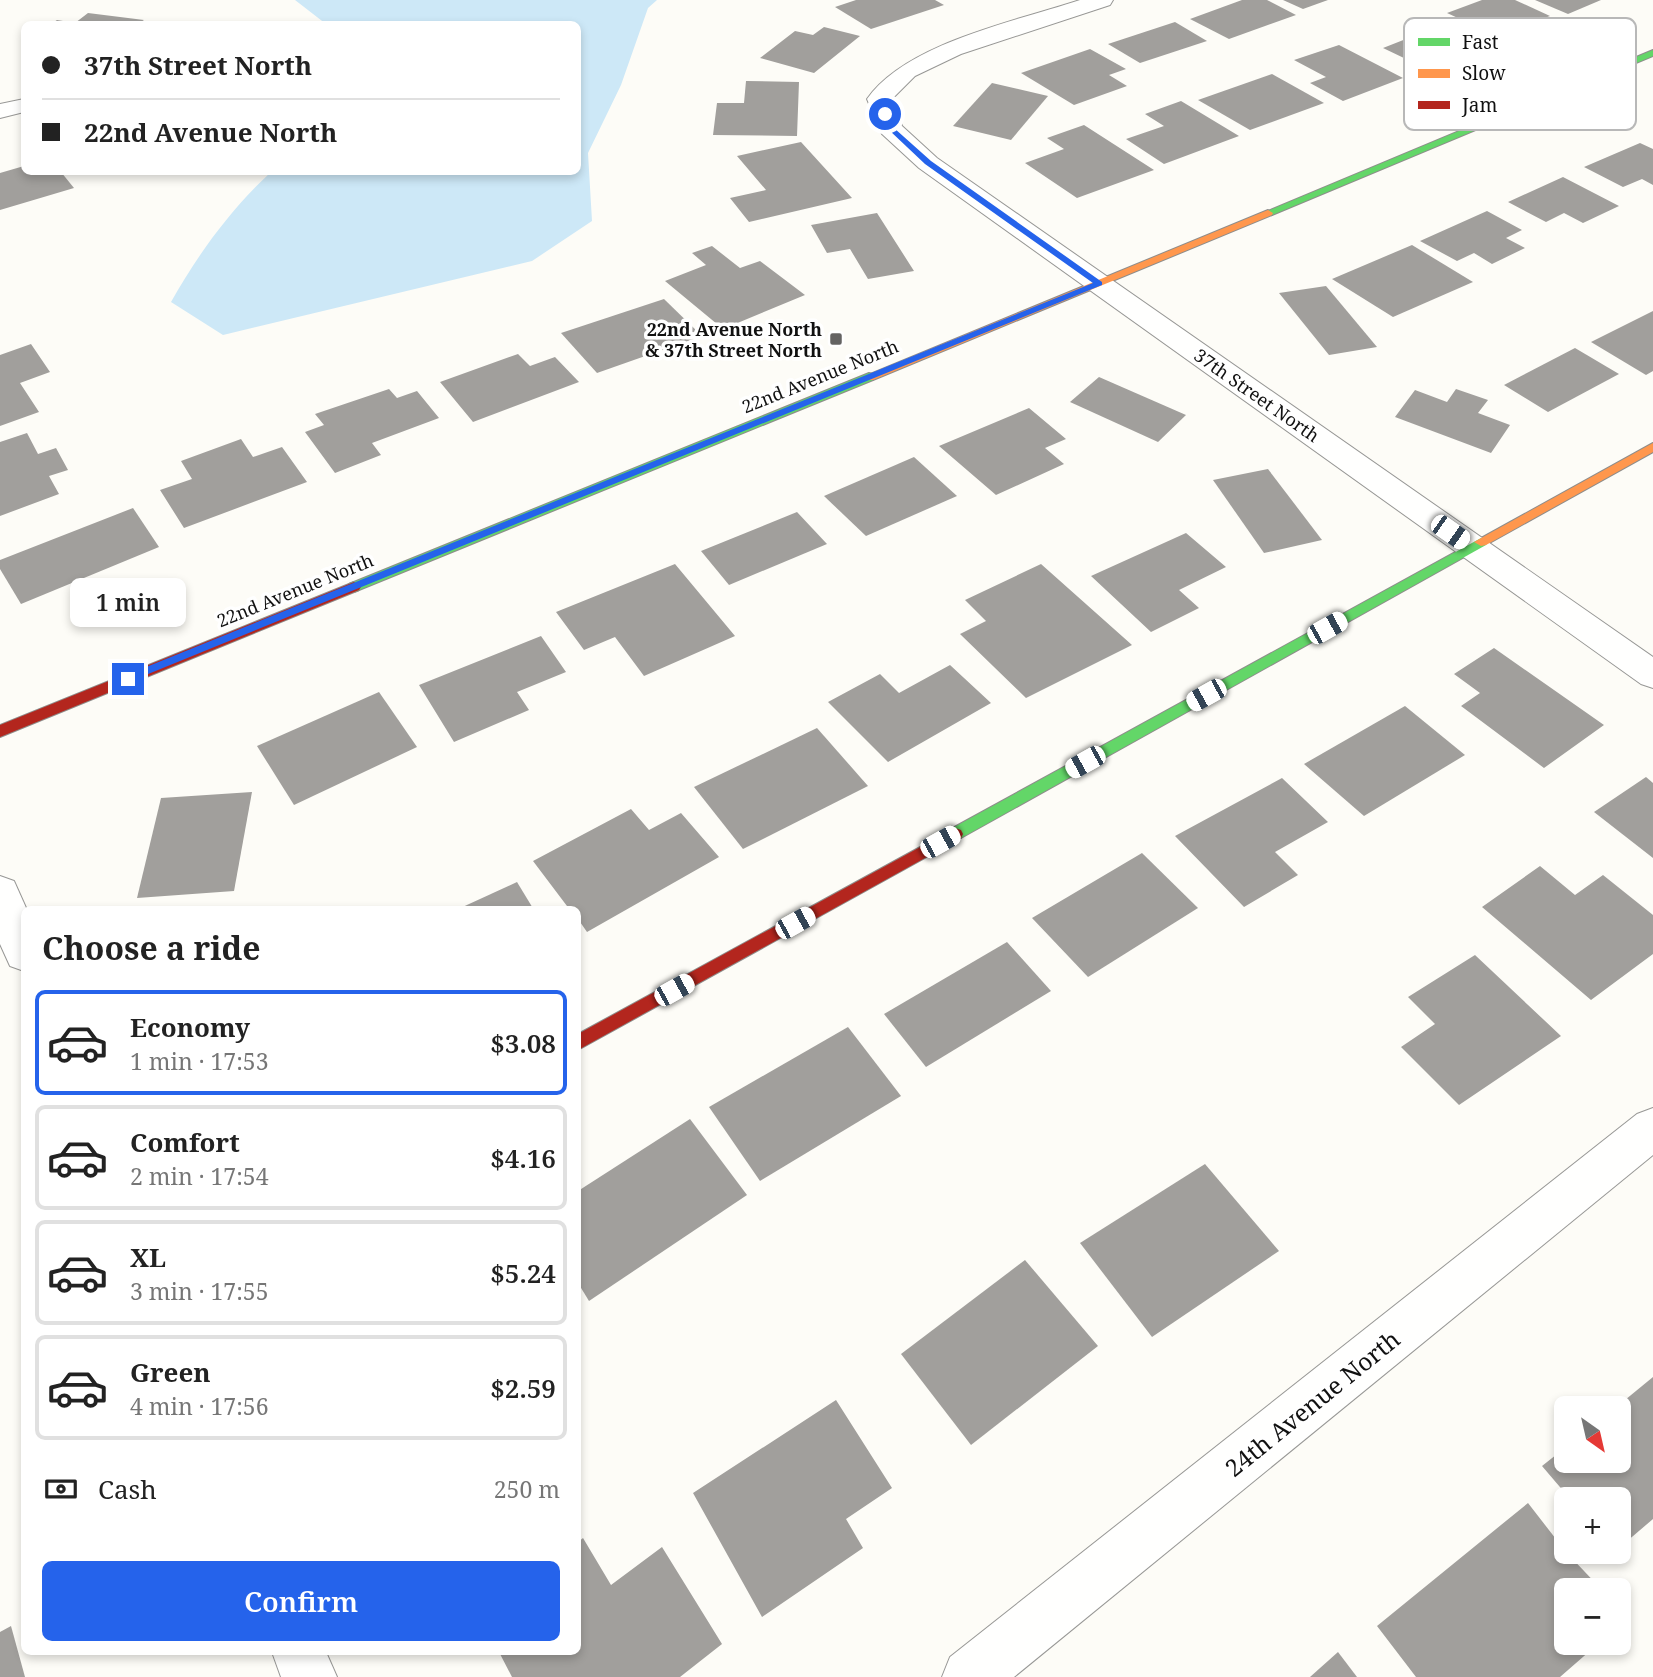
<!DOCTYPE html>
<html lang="en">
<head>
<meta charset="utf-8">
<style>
	body { margin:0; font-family:"Noto Serif",serif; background:#f6f6f6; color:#222; height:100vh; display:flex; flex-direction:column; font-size:26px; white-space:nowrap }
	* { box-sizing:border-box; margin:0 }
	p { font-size:23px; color:#767676 }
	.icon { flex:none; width:38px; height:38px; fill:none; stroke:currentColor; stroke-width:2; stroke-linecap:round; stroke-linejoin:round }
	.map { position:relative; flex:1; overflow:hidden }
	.drawer { position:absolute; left:21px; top:906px; width:560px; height:749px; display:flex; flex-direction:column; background:#fff; border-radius:10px; box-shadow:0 4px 10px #0003 }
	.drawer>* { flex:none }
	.hud { position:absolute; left:21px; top:21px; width:560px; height:154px; border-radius:10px; box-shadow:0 4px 10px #0003; display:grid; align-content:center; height:154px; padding:0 21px; background:#fff }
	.needle { width:46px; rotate:146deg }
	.tools { position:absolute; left:1554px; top:1396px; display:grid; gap:14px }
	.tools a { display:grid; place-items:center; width:77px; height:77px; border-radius:10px; background:#fff; box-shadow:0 4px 10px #0003; font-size:35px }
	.end { position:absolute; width:32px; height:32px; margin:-16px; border:9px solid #2563eb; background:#fff; box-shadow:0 0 0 4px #fff }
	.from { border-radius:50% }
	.bubble { position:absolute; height:49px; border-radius:10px; background:#fff; box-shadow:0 4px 10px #0003; font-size:23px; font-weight:600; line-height:49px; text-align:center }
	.car { position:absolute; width:21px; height:42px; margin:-21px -10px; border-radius:9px; box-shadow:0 0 5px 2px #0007; background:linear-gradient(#fff 24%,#345 0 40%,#fff 0 76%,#345 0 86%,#fff 0) }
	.hud b { display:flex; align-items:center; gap:24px; height:66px; font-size:26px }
	.hud b+b { border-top:2px solid #e0e0e0 }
	.hud i { width:18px; height:18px; background:#222 }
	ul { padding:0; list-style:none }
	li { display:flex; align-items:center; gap:21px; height:105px; margin:0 14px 10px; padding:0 7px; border:4px solid #e0e0e0; border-radius:10px }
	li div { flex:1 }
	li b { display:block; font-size:26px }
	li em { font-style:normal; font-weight:600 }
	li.selected { border-color:#2563eb }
	li>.icon { width:63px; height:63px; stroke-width:1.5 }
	h2 { padding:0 21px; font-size:32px; line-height:84px }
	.pay { display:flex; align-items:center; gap:18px; height:77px; padding:0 21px; font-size:26px }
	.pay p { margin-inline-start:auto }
	.action { display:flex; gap:14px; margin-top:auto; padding:14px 21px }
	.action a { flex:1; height:80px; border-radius:10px; background:#2563eb; color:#fff; font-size:28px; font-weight:600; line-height:80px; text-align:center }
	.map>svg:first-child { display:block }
</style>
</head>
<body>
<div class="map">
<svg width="1653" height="1677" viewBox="0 0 1653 1677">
	<rect width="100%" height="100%" fill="#fdfcf7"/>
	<!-- water -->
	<path fill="#cde8f7" d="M295,0H657L648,8L621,85L588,153L592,221L532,261L223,335L171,302C198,254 231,209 271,172H578V24H326Z"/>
	<!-- building -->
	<g fill="#a19f9c">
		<path d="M856,0H935L944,5L871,29L835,7Z"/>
		<path d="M1242,0H1267L1296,15L1229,39L1190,19Z"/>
		<path d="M1283,0H1328L1303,9Z"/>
		<path d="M1482,0H1515L1550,16L1497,36L1447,13Z"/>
		<path d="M1535,0H1601L1568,14Z"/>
		<path d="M88,13L144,20L138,24H51L57,20L75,23Z"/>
		<path d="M1175,22L1207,41L1140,63L1108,44Z"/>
		<path d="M1439,26L1470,41L1439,54L1452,60L1429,70L1383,48Z"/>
		<path d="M824,27L860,36L814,73L760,58L795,31L813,35Z"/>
		<path d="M1339,45L1403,78L1343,101L1310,83L1326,77L1294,60Z"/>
		<path d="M1090,49L1126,69L1109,75L1127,86L1074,105L1021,73Z"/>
		<path d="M1272,74L1324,103L1250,130L1198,100Z"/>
		<path d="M746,81L799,82L797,136L713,135L717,103H744Z"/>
		<path d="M992,83L1048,96L1011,140L953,126Z"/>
		<path d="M1181,101L1239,136L1164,164L1126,139L1164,126L1145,114Z"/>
		<path d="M1084,125L1154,170L1077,198L1025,163L1064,149L1047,138Z"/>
		<path d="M801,142L852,198L749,222L730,198L766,190L737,156Z"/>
		<path d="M1640,143L1653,149V185L1642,179L1623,187L1584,167Z"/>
		<path d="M24,166V172H61L74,188L0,210V173Z"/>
		<path d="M1563,177L1619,206L1583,223L1564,213L1546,222L1508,202Z"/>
		<path d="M1487,211L1522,230L1506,238L1525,248L1492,264L1474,253L1457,261L1420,241Z"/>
		<path d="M877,213L914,271L868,279L850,249L827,253L811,225Z"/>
		<path d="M1412,245L1473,282L1393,317L1332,279Z"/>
		<path d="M712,246L740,268L760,261L805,295L723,329L665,281L706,265L692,253Z"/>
		<path d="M1326,286L1377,347L1329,355L1279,293Z"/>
		<path d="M664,299L702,336L597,373L561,333Z"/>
		<path d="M1653,311V371L1646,375L1591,342Z"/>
		<path d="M31,344L50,372L20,383L39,412L0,426V355Z"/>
		<path d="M1575,348L1619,374L1548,412L1504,385Z"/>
		<path d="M518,354L530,366L555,357L579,382L473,422L440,382Z"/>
		<path d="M1099,377L1186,415L1158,442L1070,402Z"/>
		<path d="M389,389L397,398L417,391L439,418L372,443L381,455L335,473L305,432L324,425L315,414Z"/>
		<path d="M1456,389L1488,400L1478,413L1510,425L1491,453L1395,417L1415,390L1447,402Z"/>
		<path d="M1029,408L1066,439L1045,448L1064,464L996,495L939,446Z"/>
		<path d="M27,433L38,454L56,448L68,470L49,476L59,494L0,516V442Z"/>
		<path d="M241,439L253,457L282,447L307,482L184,528L160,490L192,479L181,461Z"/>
		<path d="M914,457L957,496L866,536L824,496Z"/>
		<path d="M1268,469L1322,540L1264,553L1213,480Z"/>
		<path d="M133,508L159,547L21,604L0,569V560Z"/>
		<path d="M797,512L827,544L729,585L701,551Z"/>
		<path d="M1186,533L1226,567L1179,590L1199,608L1151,632L1091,576Z"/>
		<path d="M675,564L735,636L644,676L615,637L584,650L556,612Z"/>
		<path d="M1041,564L1132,645L1026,698L960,634L986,621L965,600Z"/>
		<path d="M541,636L566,672L517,692L529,710L454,742L419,685Z"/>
		<path d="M1494,648L1604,725L1544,768L1461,706L1480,693L1454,674Z"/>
		<path d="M950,665L991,703L888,762L828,702L880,674L899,693Z"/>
		<path d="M379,692L417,747L294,805L257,746Z"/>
		<path d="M1405,706L1465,755L1364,816L1304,764Z"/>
		<path d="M817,728L868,786L743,849L694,787Z"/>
		<path d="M1646,777L1653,783V858L1594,812Z"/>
		<path d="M1282,778L1328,822L1275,852L1298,875L1244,907L1175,836Z"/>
		<path d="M252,792L234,891L137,898L161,798Z"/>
		<path d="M631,809L649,830L681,813L719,857L587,932L578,919V910H570L533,861Z"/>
		<path d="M1142,853L1198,908L1088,977L1032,918Z"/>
		<path d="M1540,866L1575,895L1603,875L1653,915V954L1591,1000L1482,907Z"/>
		<path d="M517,882L534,910H456Z"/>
		<path d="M1007,942L1051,991L926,1067L884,1014Z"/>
		<path d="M1475,955L1561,1036L1459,1105L1401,1047L1435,1024L1408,997Z"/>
		<path d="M848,1027L901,1096L760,1181L709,1107Z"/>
		<path d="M690,1119L747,1195L589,1301L578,1283V1191Z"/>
		<path d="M1205,1164L1279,1251L1152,1337L1080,1243Z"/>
		<path d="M1025,1260L1098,1346L971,1445L901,1354Z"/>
		<path d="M1653,1377V1519L1619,1548V1500H1571L1542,1466L1566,1447V1461H1619V1409H1614Z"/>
		<path d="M836,1400L892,1488L846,1519L863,1548L762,1617L693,1493Z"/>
		<path d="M1528,1503L1566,1552L1603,1591H1566V1643H1599L1560,1677H1416L1377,1626Z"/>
		<path d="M583,1538L611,1585L662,1547L722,1644L680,1677H512L499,1652H578V1542Z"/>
		<path d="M11,1626L25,1677H0V1632Z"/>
		<path d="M1338,1652L1357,1677H1310Z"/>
	</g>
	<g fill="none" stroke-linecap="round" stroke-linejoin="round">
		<!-- street casing -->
		<g stroke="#979795" stroke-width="2">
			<g id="street">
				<path d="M1080,0H1113L1110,5L961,54L915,76L891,100L902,126L937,158L1653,657V688L1641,684L919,168L882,134L867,99C906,43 1017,21 1080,0Z"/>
				<path d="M24,99V112L0,118V104Z"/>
				<path d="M0,876L14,881L27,910L24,971L10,966L0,944Z"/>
				<path d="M1653,1108V1155L1014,1677H942L950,1657L1637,1114Z"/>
				<path d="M272,1652H326L337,1677H281Z"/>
			</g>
		</g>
		<!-- fast casing -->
		<g stroke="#8e8d8b" stroke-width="2">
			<g id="fast">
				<path d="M1653,50V56L1272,215L1263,213Z"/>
				<path d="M869,373L873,374V380L359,590L354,592L347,587L349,584Z"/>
				<path d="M1481,538L1488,542L1486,545L961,838H949L947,834L949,830Z"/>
			</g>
		</g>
		<!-- slow casing -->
		<g stroke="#8e8d8b" stroke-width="2">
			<g id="slow">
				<path d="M1268,210L1273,213L1272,215L873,380H865L863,377Z"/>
				<path d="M1653,443V452L1486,545L1481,546L1474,542Z"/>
			</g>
		</g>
		<!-- jam casing -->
		<g stroke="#8e8d8b" stroke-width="2">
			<g id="jam">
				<path d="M354,582L361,587L359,590L0,737V725Z"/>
				<path d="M955,828L961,830L963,834L961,838L578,1050V1034Z"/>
			</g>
		</g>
		<!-- street -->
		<use href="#street" fill="#fffffe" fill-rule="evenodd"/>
		<!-- fast -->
		<use href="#fast" fill="#63d668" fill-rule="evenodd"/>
		<!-- slow -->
		<use href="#slow" fill="#ff974d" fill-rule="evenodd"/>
		<!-- jam -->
		<use href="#jam" fill="#b3261e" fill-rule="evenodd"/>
	</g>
	<!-- route -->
	<path fill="#2563eb" d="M888,112L894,128L931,161L1102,282V285L131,681H124V676L1093,283L925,164L889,130L882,114Z"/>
	<!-- markers -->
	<rect fill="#646362" stroke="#fff" stroke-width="2.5" x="829" y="332" width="14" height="14" rx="3.5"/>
	<g text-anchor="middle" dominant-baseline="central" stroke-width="7" stroke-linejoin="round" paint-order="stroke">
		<!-- far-poi labels -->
		<g font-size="18" font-weight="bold" fill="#111" stroke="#fff" text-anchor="end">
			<text x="822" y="329">22nd Avenue North<tspan x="822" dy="21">&amp; 37th Street North</tspan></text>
		</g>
		<!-- far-street labels -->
		<g font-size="18" fill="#111" stroke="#fff">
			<text transform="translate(820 376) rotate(-22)">22nd Avenue North</text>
			<text transform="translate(1257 395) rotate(35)">37th Street North</text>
			<text transform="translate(295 590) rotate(-22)">22nd Avenue North</text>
		</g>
		<!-- near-street labels -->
		<g font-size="24" fill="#111" stroke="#fff">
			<text transform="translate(1312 1403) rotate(-39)">24th Avenue North</text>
		</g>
	</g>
	<!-- legend -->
	<rect x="1404" y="18" width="232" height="112" rx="10" fill="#fff" stroke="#b8b8b8" stroke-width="2"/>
	<rect x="1418" y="38" width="32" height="8" fill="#63d668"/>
	<rect x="1418" y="69" width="32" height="9" fill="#ff974d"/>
	<rect x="1418" y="101" width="32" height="8" fill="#b3261e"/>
	<g font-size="19" fill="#111">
		<text x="1462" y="49">Fast</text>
		<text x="1462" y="80">Slow</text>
		<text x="1462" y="112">Jam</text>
	</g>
</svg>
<div class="tools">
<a><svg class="needle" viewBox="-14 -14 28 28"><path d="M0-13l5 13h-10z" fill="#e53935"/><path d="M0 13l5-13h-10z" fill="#767676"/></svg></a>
<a>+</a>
<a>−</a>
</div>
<i class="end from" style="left:885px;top:114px"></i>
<i class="end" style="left:128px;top:679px"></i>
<div class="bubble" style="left:70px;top:578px;width:116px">1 min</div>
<i class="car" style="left:1450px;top:532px;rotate:125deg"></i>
<i class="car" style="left:1327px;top:628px;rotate:61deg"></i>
<i class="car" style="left:1206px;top:695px;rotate:241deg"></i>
<i class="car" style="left:1085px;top:762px;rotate:241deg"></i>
<i class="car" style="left:940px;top:842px;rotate:61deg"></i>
<i class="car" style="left:795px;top:923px;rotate:61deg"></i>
<i class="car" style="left:674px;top:990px;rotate:61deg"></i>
<div class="hud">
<b><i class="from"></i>37th Street North</b>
<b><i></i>22nd Avenue North</b>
</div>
<section class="drawer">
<h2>Choose a ride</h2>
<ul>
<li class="selected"><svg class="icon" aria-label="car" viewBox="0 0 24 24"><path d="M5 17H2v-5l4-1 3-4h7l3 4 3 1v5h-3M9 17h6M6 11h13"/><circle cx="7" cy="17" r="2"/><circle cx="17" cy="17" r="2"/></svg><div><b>Economy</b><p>1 min · 17:53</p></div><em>$3.08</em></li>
<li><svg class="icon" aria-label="car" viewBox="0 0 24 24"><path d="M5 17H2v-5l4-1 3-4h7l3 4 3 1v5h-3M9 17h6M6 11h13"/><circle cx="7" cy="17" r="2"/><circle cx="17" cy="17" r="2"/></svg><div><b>Comfort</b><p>2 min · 17:54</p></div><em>$4.16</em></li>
<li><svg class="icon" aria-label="car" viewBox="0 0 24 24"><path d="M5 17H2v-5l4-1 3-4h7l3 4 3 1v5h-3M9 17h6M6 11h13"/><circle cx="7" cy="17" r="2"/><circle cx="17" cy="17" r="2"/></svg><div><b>XL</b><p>3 min · 17:55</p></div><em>$5.24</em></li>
<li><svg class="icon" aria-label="car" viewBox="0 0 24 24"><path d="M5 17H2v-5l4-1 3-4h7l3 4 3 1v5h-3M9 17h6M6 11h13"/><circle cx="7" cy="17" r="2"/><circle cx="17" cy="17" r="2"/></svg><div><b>Green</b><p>4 min · 17:56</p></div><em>$2.59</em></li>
</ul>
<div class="pay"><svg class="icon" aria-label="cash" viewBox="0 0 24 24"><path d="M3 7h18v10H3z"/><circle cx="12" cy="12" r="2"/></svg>Cash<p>250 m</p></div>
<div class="action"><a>Confirm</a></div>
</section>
</div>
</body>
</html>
